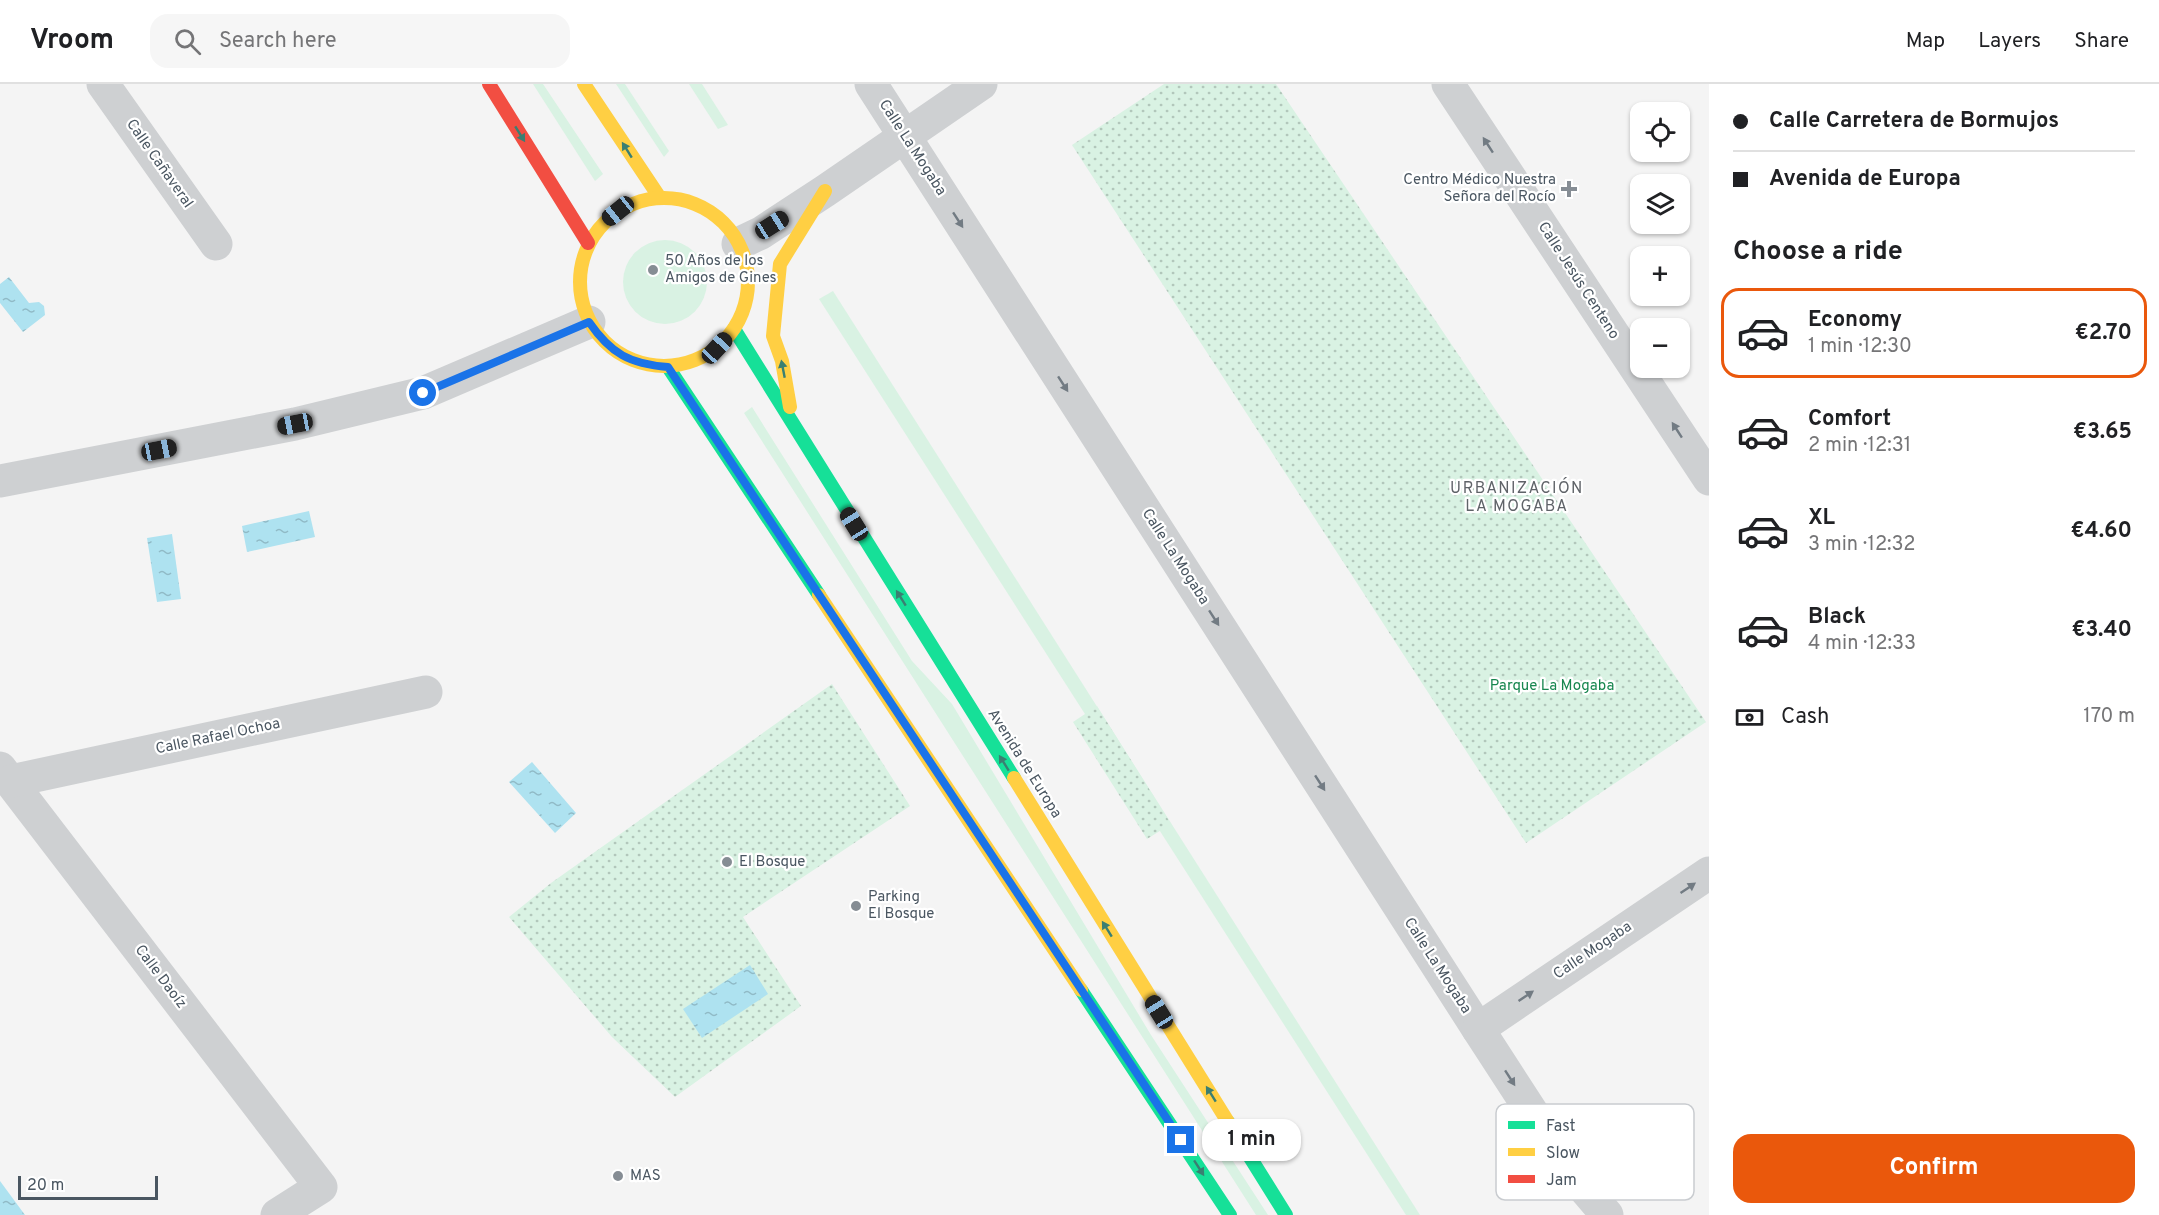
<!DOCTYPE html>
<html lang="en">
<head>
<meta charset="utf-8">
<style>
	body { margin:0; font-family:Overpass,sans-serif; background:#f6f6f6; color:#202124; height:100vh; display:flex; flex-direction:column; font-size:22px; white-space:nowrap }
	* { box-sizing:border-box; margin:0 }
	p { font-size:20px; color:#757577 }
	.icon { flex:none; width:33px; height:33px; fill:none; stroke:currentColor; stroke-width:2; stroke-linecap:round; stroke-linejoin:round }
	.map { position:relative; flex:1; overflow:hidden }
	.side { display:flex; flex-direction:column; background:#fff; width:450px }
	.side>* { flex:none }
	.top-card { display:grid; align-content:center; height:132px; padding:0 24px; background:#fff }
	.buttons { position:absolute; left:1630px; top:18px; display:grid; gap:12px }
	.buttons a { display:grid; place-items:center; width:60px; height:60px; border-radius:12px; background:#fff; box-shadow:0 2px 4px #0004; font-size:30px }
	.scale { position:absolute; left:18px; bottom:15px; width:140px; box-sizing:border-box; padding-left:6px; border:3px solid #4a5661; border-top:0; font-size:16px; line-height:21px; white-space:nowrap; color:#4a5661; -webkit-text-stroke:4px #fff; paint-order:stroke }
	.end { position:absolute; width:27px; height:27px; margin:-14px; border:8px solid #1a73e8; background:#fff; box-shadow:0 0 0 3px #fff }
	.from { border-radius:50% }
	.bubble { position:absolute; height:42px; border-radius:18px; background:#fff; box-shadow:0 2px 4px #0004; font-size:20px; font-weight:700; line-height:42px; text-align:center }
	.car { position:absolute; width:18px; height:36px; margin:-18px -9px; border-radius:8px; box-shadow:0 0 4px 2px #0007; background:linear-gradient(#222 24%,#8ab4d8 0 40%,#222 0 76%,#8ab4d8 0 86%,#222 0) }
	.top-card b { display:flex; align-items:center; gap:21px; height:57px; font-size:22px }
	.top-card b+b { border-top:2px solid #e0e0e0 }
	.top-card i { width:15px; height:15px; background:#202124 }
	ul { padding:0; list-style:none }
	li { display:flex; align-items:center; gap:18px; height:90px; margin:0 12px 9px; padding:0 12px; border:3px solid transparent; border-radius:18px }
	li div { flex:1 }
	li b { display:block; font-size:22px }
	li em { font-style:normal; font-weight:700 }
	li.selected { border-color:#ea580c }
	li>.icon { width:54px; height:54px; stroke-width:1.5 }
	h2 { padding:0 24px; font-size:27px; line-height:72px }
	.pay { display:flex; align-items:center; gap:15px; height:66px; padding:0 24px; font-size:22px }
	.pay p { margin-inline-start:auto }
	.primary-button { display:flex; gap:12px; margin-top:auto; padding:12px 24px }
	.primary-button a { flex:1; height:69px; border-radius:18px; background:#ea580c; color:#fff; font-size:24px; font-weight:700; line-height:69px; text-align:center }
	header { display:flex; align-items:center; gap:36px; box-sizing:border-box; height:84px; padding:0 30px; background:#fff; border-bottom:2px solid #e0e0e0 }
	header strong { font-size:28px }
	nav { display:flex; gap:33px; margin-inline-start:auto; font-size:21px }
	.search { width:420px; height:54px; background:#f6f6f6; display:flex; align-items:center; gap:15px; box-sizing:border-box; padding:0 21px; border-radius:18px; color:#757577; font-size:22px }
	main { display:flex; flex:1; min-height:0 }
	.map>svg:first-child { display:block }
</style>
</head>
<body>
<header>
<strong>Vroom</strong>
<div class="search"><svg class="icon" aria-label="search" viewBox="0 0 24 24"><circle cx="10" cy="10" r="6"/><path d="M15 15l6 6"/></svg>Search here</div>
<nav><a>Map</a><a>Layers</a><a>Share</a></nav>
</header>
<main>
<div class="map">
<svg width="1709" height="1131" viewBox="0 0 1709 1131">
	<defs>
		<pattern id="park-dots" width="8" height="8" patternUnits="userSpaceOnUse" patternTransform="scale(1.5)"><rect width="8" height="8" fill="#d9f2e3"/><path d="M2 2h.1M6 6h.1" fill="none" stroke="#b2c7bb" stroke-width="1.8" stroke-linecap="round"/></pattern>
		<pattern id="water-ripples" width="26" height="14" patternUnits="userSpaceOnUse" patternTransform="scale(1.5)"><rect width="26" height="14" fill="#aee2f0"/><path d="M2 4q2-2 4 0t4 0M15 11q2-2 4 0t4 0" fill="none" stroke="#90bac6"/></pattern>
	</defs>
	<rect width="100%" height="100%" fill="#f4f4f4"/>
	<!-- grass -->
	<g fill="#d9f2e3">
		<path d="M533,0H543L603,90L595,97Z"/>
		<path d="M616,0H625L669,67L664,73Z"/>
		<path d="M689,0H702L728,41L718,45Z"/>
		<circle cx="665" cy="198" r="42"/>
		<path d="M833,207L1420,1131H1406L819,215Z"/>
		<path d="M752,323L912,577L952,620L1151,951L1268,1131H1256L744,329Z"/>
	</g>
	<!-- park -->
	<g fill="url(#park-dots)">
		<path d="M1164,0H1276L1706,638L1526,759L1072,61Z"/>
		<path d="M832,600L910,722L743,833L801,922L675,1013L612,953L509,833L551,799Z"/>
		<path d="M1097,622L1171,740L1147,755L1073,638Z"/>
	</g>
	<!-- water -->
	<g fill="url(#water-ripples)">
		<path d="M9,193L29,219L39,218L44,222L45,231L23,248L0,219V200Z"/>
		<path d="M309,427L315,453L247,468L242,442Z"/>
		<path d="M172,450L181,515L157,518L147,454Z"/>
		<path d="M532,678L576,729L555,749L509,698Z"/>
		<path d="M750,881L768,910L702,954L683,925Z"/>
		<path d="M0,1097L25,1131H0Z"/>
	</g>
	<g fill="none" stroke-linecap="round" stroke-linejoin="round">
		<!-- street -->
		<g stroke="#ced0d2" stroke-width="33">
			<path d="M103,0L216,160"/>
			<path d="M871,0L1478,945L1572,1090L1607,1131"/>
			<path d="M1448,0L1709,395"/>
			<path d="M738,160L761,149L825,107L981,0"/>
			<path d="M0,397L295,340L423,309L589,238"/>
			<path d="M0,684L321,1103L277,1131"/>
			<path d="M11,697L426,608"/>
			<path d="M1478,945L1709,789"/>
		</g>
		<!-- fast -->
		<g stroke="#16e098" stroke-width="14">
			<path d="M734,245L1014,694"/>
			<path d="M668,283L819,511"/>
			<path d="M1081,906L1230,1131"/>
			<path d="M1228,1038L1286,1131"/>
		</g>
		<!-- slow -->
		<g stroke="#ffcf43" stroke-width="14">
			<path d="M584,0L660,114"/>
			<circle cx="664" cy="198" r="84"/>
			<path d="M790,323L782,277L773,252L780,180L825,107"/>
			<path d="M819,511L1081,906"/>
			<path d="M1014,694L1228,1038"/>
		</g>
		<!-- jam -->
		<path stroke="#f24e42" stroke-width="14" d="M489,0L588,159"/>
	</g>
	<!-- one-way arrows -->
	<defs><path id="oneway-solid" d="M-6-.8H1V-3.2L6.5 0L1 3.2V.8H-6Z" transform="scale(1.5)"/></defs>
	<g fill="#3a7f72">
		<use href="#oneway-solid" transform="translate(520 50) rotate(58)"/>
		<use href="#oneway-solid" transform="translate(627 66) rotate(-122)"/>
		<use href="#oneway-solid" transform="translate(783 285) rotate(-101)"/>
		<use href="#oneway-solid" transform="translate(901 514) rotate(-122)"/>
		<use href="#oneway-solid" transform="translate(1004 679) rotate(-122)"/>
		<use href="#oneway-solid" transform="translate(1107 845) rotate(-122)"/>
		<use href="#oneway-solid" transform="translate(1211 1010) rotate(-122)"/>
		<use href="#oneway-solid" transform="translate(1199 1084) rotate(57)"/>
	</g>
	<g fill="#727b83">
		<use href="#oneway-solid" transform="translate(1488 61) rotate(-123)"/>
		<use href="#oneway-solid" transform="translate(958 136) rotate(57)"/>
		<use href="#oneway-solid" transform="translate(1063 300) rotate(57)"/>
		<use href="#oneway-solid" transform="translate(1677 346) rotate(-123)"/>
		<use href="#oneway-solid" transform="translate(1214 534) rotate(57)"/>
		<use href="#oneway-solid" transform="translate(1320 699) rotate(57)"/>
		<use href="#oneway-solid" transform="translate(1688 804) rotate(-34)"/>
		<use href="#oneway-solid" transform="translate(1526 912) rotate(-34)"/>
		<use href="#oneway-solid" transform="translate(1510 994) rotate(57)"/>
	</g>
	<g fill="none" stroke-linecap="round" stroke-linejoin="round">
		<!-- route -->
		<path stroke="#1a73e8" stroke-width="8" d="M423,309L589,238C611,270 630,280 668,283L1181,1056"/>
	</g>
	<!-- markers -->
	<g fill="#868d94" stroke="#fff" stroke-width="2">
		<path d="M1566 96h6v6h6v6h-6v6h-6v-6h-6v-6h6z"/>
		<circle cx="653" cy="186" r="6"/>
		<circle cx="727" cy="778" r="6"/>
		<circle cx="856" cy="822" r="6"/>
		<circle cx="618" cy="1092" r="6"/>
	</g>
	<g text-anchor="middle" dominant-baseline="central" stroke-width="4.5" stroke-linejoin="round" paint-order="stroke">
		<!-- street labels -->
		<g font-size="15" fill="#4a5661" stroke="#fff">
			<text transform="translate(912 64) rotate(57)">Calle La Mogaba</text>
			<text transform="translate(159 80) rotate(55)">Calle Cañaveral</text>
			<text transform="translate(1578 197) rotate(57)">Calle Jesús Centeno</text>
			<text transform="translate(1175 473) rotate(57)">Calle La Mogaba</text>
			<text transform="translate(218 653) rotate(-12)">Calle Rafael Ochoa</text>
			<text transform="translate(1024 680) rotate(58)">Avenida de Europa</text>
			<text transform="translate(1593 867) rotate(-34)">Calle Mogaba</text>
			<text transform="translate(1437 882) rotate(57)">Calle La Mogaba</text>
			<text transform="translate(160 893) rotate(53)">Calle Daoíz</text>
		</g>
		<!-- poi labels -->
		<g font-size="15" fill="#4a5661" stroke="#fff" text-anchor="start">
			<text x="1556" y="96" text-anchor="end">Centro Médico Nuestra<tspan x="1556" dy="17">Señora del Rocío</tspan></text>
			<text x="665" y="177">50 Años de los<tspan x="665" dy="17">Amigos de Gines</tspan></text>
			<text x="739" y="778">El Bosque</text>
			<text x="868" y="813">Parking<tspan x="868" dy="17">El Bosque</tspan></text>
			<text x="630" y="1092">MAS</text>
		</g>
		<!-- park labels -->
		<g font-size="15" fill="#17864f" stroke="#fff">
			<text x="1552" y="602">Parque La Mogaba</text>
		</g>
		<!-- neighbourhood labels -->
		<g font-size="16" letter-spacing="1.5" fill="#5f6368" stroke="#fff">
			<text x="1517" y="405">URBANIZACIÓN<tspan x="1517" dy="18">LA MOGABA</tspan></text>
		</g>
	</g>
	<!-- legend -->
	<rect x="1496" y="1020" width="198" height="96" rx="9" fill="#fff" stroke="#c9ccd0" stroke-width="1.5"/>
	<rect x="1508" y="1037" width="27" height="8" fill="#16e098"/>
	<rect x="1508" y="1064" width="27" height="8" fill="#ffcf43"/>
	<rect x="1508" y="1091" width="27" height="8" fill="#f24e42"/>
	<g font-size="16" fill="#4a5661">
		<text x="1546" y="1047">Fast</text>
		<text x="1546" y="1074">Slow</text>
		<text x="1546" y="1101">Jam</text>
	</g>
</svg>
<div class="buttons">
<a><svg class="icon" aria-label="locate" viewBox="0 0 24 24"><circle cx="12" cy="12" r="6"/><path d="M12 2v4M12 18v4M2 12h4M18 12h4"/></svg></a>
<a><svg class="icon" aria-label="layers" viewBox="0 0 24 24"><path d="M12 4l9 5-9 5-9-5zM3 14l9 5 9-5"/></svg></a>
<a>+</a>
<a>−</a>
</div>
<div class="scale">20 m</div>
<i class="end from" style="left:423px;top:309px"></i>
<i class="end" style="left:1181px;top:1056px"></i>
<div class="bubble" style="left:1202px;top:1035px;width:99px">1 min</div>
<i class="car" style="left:618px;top:127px;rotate:231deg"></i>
<i class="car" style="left:772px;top:141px;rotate:58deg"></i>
<i class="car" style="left:717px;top:264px;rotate:43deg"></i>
<i class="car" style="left:295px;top:340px;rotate:259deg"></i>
<i class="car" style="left:159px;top:366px;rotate:79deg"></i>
<i class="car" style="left:854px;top:440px;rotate:328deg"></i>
<i class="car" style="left:1159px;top:928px;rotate:328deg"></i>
</div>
<section class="side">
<div class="top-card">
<b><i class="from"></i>Calle Carretera de Bormujos</b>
<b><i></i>Avenida de Europa</b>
</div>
<h2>Choose a ride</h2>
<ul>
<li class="selected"><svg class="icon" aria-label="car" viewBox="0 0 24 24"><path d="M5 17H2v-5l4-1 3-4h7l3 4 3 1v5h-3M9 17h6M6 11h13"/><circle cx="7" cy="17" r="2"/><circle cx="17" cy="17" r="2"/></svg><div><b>Economy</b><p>1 min · 12:30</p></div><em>€2.70</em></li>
<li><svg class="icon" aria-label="car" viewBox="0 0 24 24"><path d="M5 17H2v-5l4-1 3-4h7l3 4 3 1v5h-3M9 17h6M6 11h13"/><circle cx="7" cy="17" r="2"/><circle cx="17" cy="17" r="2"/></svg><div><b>Comfort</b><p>2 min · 12:31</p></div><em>€3.65</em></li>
<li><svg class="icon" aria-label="car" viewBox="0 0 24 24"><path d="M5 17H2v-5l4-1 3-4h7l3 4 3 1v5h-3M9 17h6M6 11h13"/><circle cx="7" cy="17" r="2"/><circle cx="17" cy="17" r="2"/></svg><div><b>XL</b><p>3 min · 12:32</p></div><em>€4.60</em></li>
<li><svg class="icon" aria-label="car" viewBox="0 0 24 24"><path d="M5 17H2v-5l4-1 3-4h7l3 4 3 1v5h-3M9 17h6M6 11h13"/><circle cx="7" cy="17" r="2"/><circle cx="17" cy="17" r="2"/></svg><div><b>Black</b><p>4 min · 12:33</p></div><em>€3.40</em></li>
</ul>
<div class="pay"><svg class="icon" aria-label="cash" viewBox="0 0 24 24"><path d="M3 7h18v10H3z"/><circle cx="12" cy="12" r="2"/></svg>Cash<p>170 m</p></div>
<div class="primary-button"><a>Confirm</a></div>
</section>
</main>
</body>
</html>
